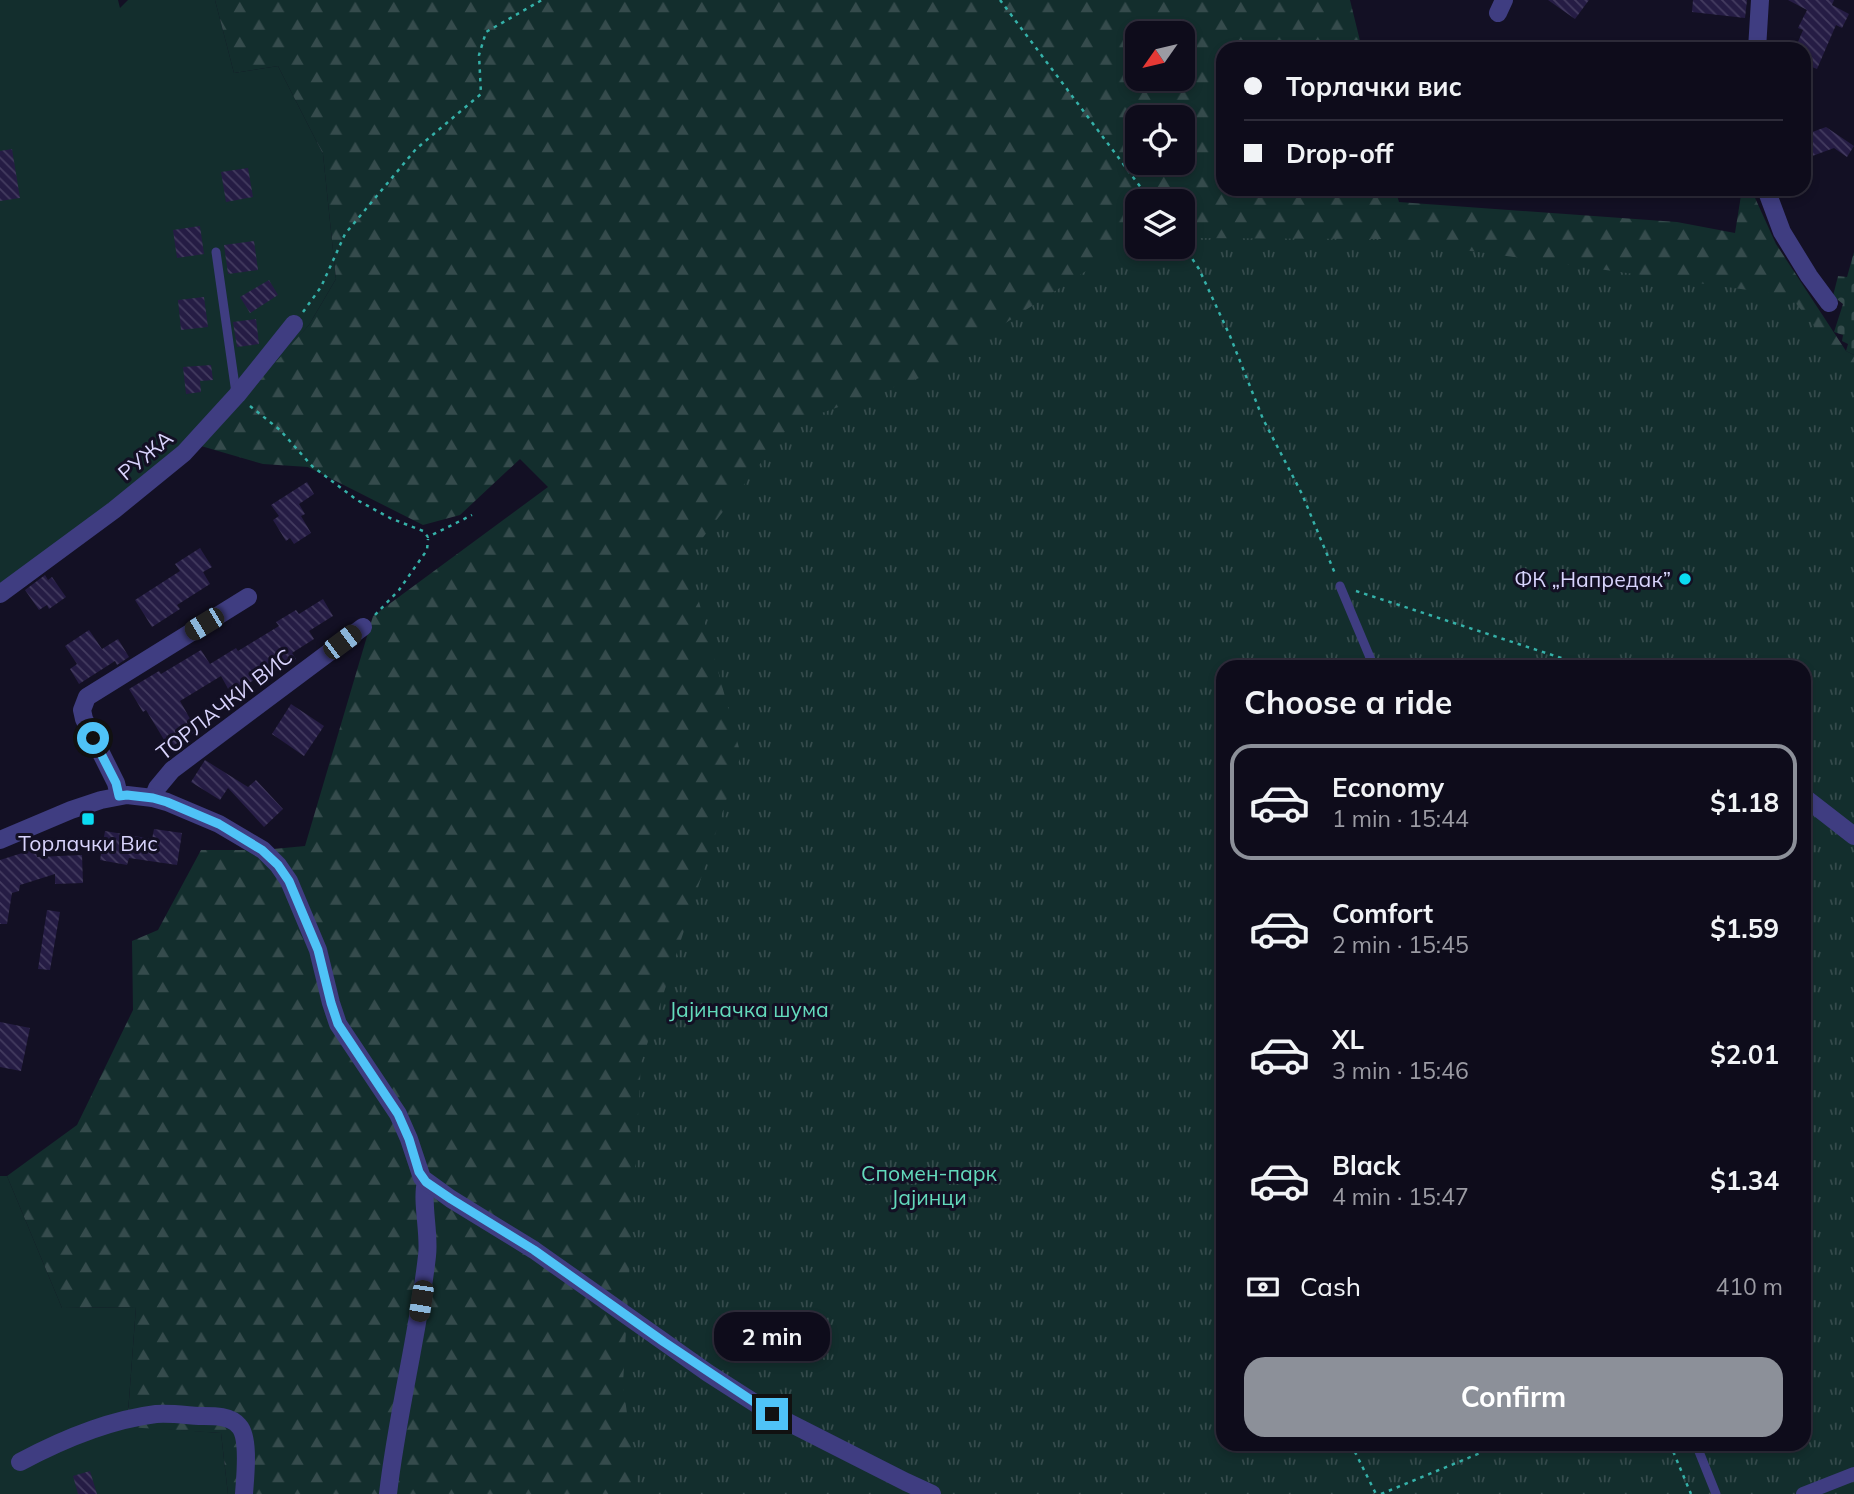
<!DOCTYPE html>
<html lang="en">
<head>
<meta charset="utf-8">
<style>
	body { margin:0; font-family:Mulish,sans-serif; background:#1c1a28; color:#f1f3f6; height:100vh; display:flex; flex-direction:column; font-size:26px; white-space:nowrap }
	* { box-sizing:border-box; margin:0 }
	p { font-size:23px; color:#9b9ba3 }
	.icon { flex:none; width:38px; height:38px; fill:none; stroke:currentColor; stroke-width:2; stroke-linecap:round; stroke-linejoin:round }
	.map { position:relative; flex:1; overflow:hidden }
	.side { position:absolute; left:1216px; top:660px; width:595px; height:791px; display:flex; flex-direction:column; background:#0e0c1b; border-radius:21px; box-shadow:0 4px 10px #0003,0 0 0 2px #2e2c3a }
	.side>* { flex:none }
	.hud { position:absolute; left:1216px; top:42px; width:595px; height:154px; border-radius:21px; box-shadow:0 4px 10px #0003,0 0 0 2px #2e2c3a; display:grid; align-content:center; height:154px; padding:0 28px; background:#0e0c1b }
	.needle { width:46px; rotate:236deg }
	.tools { position:absolute; left:1125px; top:21px; display:grid; gap:14px }
	.tools a { display:grid; place-items:center; width:70px; height:70px; border-radius:14px; background:#0e0c1b; box-shadow:0 4px 10px #0003,0 0 0 2px #2e2c3a; font-size:35px }
	.end { position:absolute; width:32px; height:32px; margin:-16px; border:9px solid #4fc3f7; background:#111; box-shadow:0 0 0 4px #111 }
	.from { border-radius:50% }
	.bubble { position:absolute; height:49px; border-radius:21px; background:#0e0c1b; box-shadow:0 4px 10px #0003,0 0 0 2px #2e2c3a; font-size:23px; font-weight:700; line-height:49px; text-align:center }
	.car { position:absolute; width:21px; height:42px; margin:-21px -10px; border-radius:9px; box-shadow:0 0 5px 2px #0007; background:linear-gradient(#222 24%,#8ab4d8 0 40%,#222 0 76%,#8ab4d8 0 86%,#222 0) }
	.hud b { display:flex; align-items:center; gap:24px; height:66px; font-size:26px }
	.hud b+b { border-top:2px solid #2e2c3a }
	.hud i { width:18px; height:18px; background:#f1f3f6 }
	ul { padding:0; list-style:none }
	li { display:flex; align-items:center; gap:21px; height:116px; margin:0 14px 10px; padding:0 14px; border:4px solid transparent; border-radius:21px }
	li div { flex:1 }
	li b { display:block; font-size:26px }
	li em { font-style:normal; font-weight:700 }
	li.current { border-color:#8c9099 }
	li>.icon { width:63px; height:63px; stroke-width:1.5 }
	h2 { padding:0 28px; font-size:32px; line-height:84px }
	.pay { display:flex; align-items:center; gap:18px; height:77px; padding:0 28px; font-size:26px }
	.pay p { margin-inline-start:auto }
	.action { display:flex; gap:14px; margin-top:auto; padding:14px 28px }
	.action a { flex:1; height:80px; border-radius:21px; background:#8c9099; color:#fff; font-size:28px; font-weight:700; line-height:80px; text-align:center }
	.map>svg:first-child { display:block }
</style>
</head>
<body>
<div class="map">
<svg width="1854" height="1494" viewBox="0 0 1854 1494">
	<defs>
		<pattern id="forest-firs" width="22" height="20" patternUnits="userSpaceOnUse" patternTransform="scale(1.75)"><rect width="22" height="20" fill="#132e2d"/><path d="M5 1l3.5 6h-7zM16 11l3.5 6h-7z" fill="#354b4c"/></pattern>
		<pattern id="cemetery-stones" width="16" height="16" patternUnits="userSpaceOnUse" patternTransform="scale(1.75)"><rect width="16" height="16" fill="#132e2d"/><path d="M2 7V4a2 2 0 0 1 4 0v3zM10 15v-3a2 2 0 0 1 4 0v3z" fill="#354b4c"/></pattern>
		<pattern id="park-tufts" width="24" height="20" patternUnits="userSpaceOnUse" patternTransform="scale(1.75)"><rect width="24" height="20" fill="#132e2d"/><path d="M3 7l-1-3M5 7V3M7 7l1-3M15 17l-1-3M17 17v-4M19 17l1-3" fill="none" stroke="#354b4c"/></pattern>
		<pattern id="building-back-hatch" width="6" height="6" patternUnits="userSpaceOnUse" patternTransform="scale(1.75)"><rect width="6" height="6" fill="#251c44"/><path d="M-1 5l2 2M0 0l6 6M5-1l2 2" fill="none" stroke="#443c60"/></pattern>
	</defs>
	<rect width="100%" height="100%" fill="#131024"/>
	<!-- green -->
	<g fill="#132e2d">
		<path d="M0,0H118L120,8L128,0H215L234,73L278,66L323,154L336,279L309,325L269,372L184,453L0,594Z"/>
		<path d="M0,1176H7L62,1308L136,1307L127,1426L221,1433L228,1494H0Z"/>
	</g>
	<!-- forest -->
	<path fill="url(#forest-firs)" fill-rule="evenodd" d="M215,0H1350L1362,49H1223V189H1395L1399,202L1677,222L1735,233L1742,189H1751L1776,244L1846,351L1854,355V444L1223,667L1197,1494H228L221,1433L127,1427L136,1307L62,1308L7,1176L77,1125L133,1010L132,941L158,930L201,850H263L305,846L373,616L548,487L520,459L460,515L423,525L308,467L263,464L201,446L309,325L336,279L323,154L278,66L234,73ZM1138,33H1183V79H1138ZM1138,117H1183V163H1138ZM1138,201H1183V247H1138Z"/>
	<!-- cemetery -->
	<path fill="url(#cemetery-stones)" d="M1854,252V355L1846,351L1848,344L1842,341L1843,335L1834,332L1843,304L1833,296L1838,276L1847,277Z"/>
	<!-- park -->
	<path fill="url(#park-tufts)" fill-rule="evenodd" d="M1137,238L1138,247H1183V238L1386,239L1790,296L1854,376V1494H638L623,1384L641,1063L741,755L687,558L791,424L922,377ZM1223,667H1804V1444H1223Z"/>
	<!-- building -->
	<g fill="url(#building-back-hatch)">
		<path d="M1548,0H1589L1575,19Z"/>
		<path d="M1693,0H1747L1745,18L1692,12Z"/>
		<path d="M1788,0H1834L1832,5L1849,14L1842,28L1836,25L1817,69L1804,64V49H1795L1803,30L1798,28L1807,10Z"/>
		<path d="M1826,127L1854,146L1847,157L1834,148L1807,158L1804,151V135Z"/>
		<path d="M12,149L20,198L0,201V151Z"/>
		<path d="M248,168L253,197L226,202L221,172Z"/>
		<path d="M200,226L204,254L177,258L173,230Z"/>
		<path d="M254,241L258,270L228,274L224,245Z"/>
		<path d="M269,280L278,295L250,313L240,297Z"/>
		<path d="M204,297L208,327L181,330L178,300Z"/>
		<path d="M256,319L259,344L237,347L233,322Z"/>
		<path d="M211,365L213,380L200,381L201,392L186,394L183,367Z"/>
		<path d="M307,482L314,494L299,504L305,514L301,516L311,533L294,544L290,538L286,541L273,520L279,516L271,505Z"/>
		<path d="M200,548L212,567L203,572L210,584L177,605L180,609L152,627L135,600L180,571L175,564Z"/>
		<path d="M45,575L48,580L52,577L66,597L49,609L47,605L39,610L25,590Z"/>
		<path d="M323,599L333,616L309,631L314,639L292,653L296,659L274,672L272,669L231,694L221,676L180,701L197,731L169,748L146,710L143,712L129,689L159,671L161,674L201,650L210,664L236,648L238,651L279,626L276,622L296,610L299,614Z"/>
		<path d="M89,630L102,649L118,639L129,657L117,665L115,661L79,684L70,669L77,664L65,646Z"/>
		<path d="M291,704L324,726L304,756L272,734Z"/>
		<path d="M205,760L248,787L256,780L283,809L264,827L228,788L220,800L191,782Z"/>
		<path d="M154,829L182,833L177,865L129,858L127,865L100,860L105,831L152,839Z"/>
		<path d="M35,849L37,857L82,855L83,883L55,884V874L20,885L19,891L12,893L7,924H0V860Z"/>
		<path d="M47,910L60,912L50,970L38,969Z"/>
		<path d="M0,1022L30,1028L21,1071L0,1067Z"/>
		<path d="M90,1471L97,1494H78L73,1476Z"/>
	</g>
	<g fill="none" stroke-linecap="round" stroke-linejoin="round">
		<!-- path -->
		<g stroke="#35b1a9" stroke-width="2.5" stroke-dasharray="3.5 5" stroke-linecap="butt">
			<path d="M1000,0L1151,201"/>
			<path d="M1183,245L1199,269L1230,336L1263,419L1302,494L1336,576"/>
			<path d="M303,312L321,287L345,234L416,149L481,94L479,55L486,32L542,0"/>
			<path d="M250,406L280,430L312,466L357,500L390,518L423,531L428,537L472,515"/>
			<path d="M1356,591L1589,667"/>
			<path d="M375,615L399,590L427,550L428,539"/>
			<path d="M1223,1316L1216,1319L1223,1335"/>
			<path d="M1351,1444L1376,1494"/>
			<path d="M1670,1444L1691,1494"/>
			<path d="M1381,1494L1502,1444"/>
		</g>
		<!-- service -->
		<g stroke="#3f3d81" stroke-width="9">
			<path d="M216,252L236,393"/>
			<path d="M1340,586L1374,667"/>
			<path d="M1696,1444L1716,1494"/>
		</g>
		<!-- pedestrian -->
		<path stroke="#3f3d81" stroke-width="14" d="M1803,1494L1854,1474"/>
		<!-- minor -->
		<g stroke="#3f3d81" stroke-width="18">
			<path d="M1498,13L1504,0"/>
			<path d="M1757,49L1760,0"/>
			<path d="M1766,189L1782,232L1809,276L1829,303"/>
			<path d="M0,594L114,510L184,453L237,395L294,324"/>
			<path d="M119,795L116,783L84,719L82,710L87,697L248,597"/>
			<path d="M1804,797L1854,836"/>
			<path d="M153,798L157,788L172,770L363,627"/>
			<path d="M20,1462C63,1439 108,1420 156,1414C170,1413 185,1415 199,1416C212,1416 230,1415 239,1426C250,1438 245,1478 244,1494"/>
			<path d="M388,1494C397,1414 418,1336 427,1256C430,1234 421,1201 426,1182"/>
		</g>
		<!-- tertiary -->
		<path stroke="#3f3d81" stroke-width="18" d="M0,840L71,810L101,800L127,795L153,798L167,802L219,824L263,850L278,865L289,881L318,950L331,1003L338,1024L398,1114L409,1139L422,1178L451,1199L534,1250L708,1373L772,1414L906,1482L932,1494"/>
	</g>
	<g fill="none" stroke-linecap="round" stroke-linejoin="round">
		<!-- route -->
		<path stroke="#4fc3f7" stroke-width="9" d="M93,738L116,783L119,796L127,795L153,798L167,802L219,824L262,850L278,865L289,881L318,950L331,1003L338,1024L398,1114L409,1139L419,1172L426,1182L451,1199L534,1250L664,1342L772,1414"/>
	</g>
	<!-- markers -->
	<g fill="#0bdbf2" stroke="#131024" stroke-width="2.5">
		<circle cx="1685" cy="579" r="7"/>
		<rect x="81" y="812" width="14" height="14" rx="3.5"/>
	</g>
	<g text-anchor="middle" dominant-baseline="central" stroke-width="6" stroke-linejoin="round" paint-order="stroke">
		<!-- street labels -->
		<g font-size="21" fill="#d9d4fd" stroke="#131024">
			<text transform="translate(145 455) rotate(-40)">РУЖА</text>
			<text transform="translate(224 704) rotate(-38)">ТОРЛАЧКИ ВИС</text>
		</g>
		<!-- poi labels -->
		<g font-size="21" fill="#d9d4fd" stroke="#131024" text-anchor="end">
			<text x="1671" y="579">ФК „Напредак”</text>
			<text x="88" y="843" text-anchor="middle">Торлачки Вис</text>
		</g>
		<!-- park labels -->
		<g font-size="21" fill="#63dabc" stroke="#131024">
			<text x="749" y="1009">Јајиначка шума</text>
			<text x="929" y="1173">Спомен-парк<tspan x="929" dy="24">Јајинци</tspan></text>
		</g>
	</g>
</svg>
<div class="tools">
<a><svg class="needle" viewBox="-14 -14 28 28"><path d="M0-13l5 13h-10z" fill="#e53935"/><path d="M0 13l5-13h-10z" fill="#9b9ba3"/></svg></a>
<a><svg class="icon" aria-label="locate" viewBox="0 0 24 24"><circle cx="12" cy="12" r="6"/><path d="M12 2v4M12 18v4M2 12h4M18 12h4"/></svg></a>
<a><svg class="icon" aria-label="layers" viewBox="0 0 24 24"><path d="M12 4l9 5-9 5-9-5zM3 14l9 5 9-5"/></svg></a>
</div>
<i class="end from" style="left:93px;top:738px"></i>
<i class="end" style="left:772px;top:1414px"></i>
<div class="bubble" style="left:714px;top:1312px;width:116px">2 min</div>
<i class="car" style="left:204px;top:624px;rotate:239deg"></i>
<i class="car" style="left:342px;top:642px;rotate:53deg"></i>
<i class="car" style="left:421px;top:1301px;rotate:189deg"></i>
<div class="hud">
<b><i class="from"></i>Торлачки вис</b>
<b><i></i>Drop-off</b>
</div>
<section class="side">
<h2>Choose a ride</h2>
<ul>
<li class="current"><svg class="icon" aria-label="car" viewBox="0 0 24 24"><path d="M5 17H2v-5l4-1 3-4h7l3 4 3 1v5h-3M9 17h6M6 11h13"/><circle cx="7" cy="17" r="2"/><circle cx="17" cy="17" r="2"/></svg><div><b>Economy</b><p>1 min · 15:44</p></div><em>$1.18</em></li>
<li><svg class="icon" aria-label="car" viewBox="0 0 24 24"><path d="M5 17H2v-5l4-1 3-4h7l3 4 3 1v5h-3M9 17h6M6 11h13"/><circle cx="7" cy="17" r="2"/><circle cx="17" cy="17" r="2"/></svg><div><b>Comfort</b><p>2 min · 15:45</p></div><em>$1.59</em></li>
<li><svg class="icon" aria-label="car" viewBox="0 0 24 24"><path d="M5 17H2v-5l4-1 3-4h7l3 4 3 1v5h-3M9 17h6M6 11h13"/><circle cx="7" cy="17" r="2"/><circle cx="17" cy="17" r="2"/></svg><div><b>XL</b><p>3 min · 15:46</p></div><em>$2.01</em></li>
<li><svg class="icon" aria-label="car" viewBox="0 0 24 24"><path d="M5 17H2v-5l4-1 3-4h7l3 4 3 1v5h-3M9 17h6M6 11h13"/><circle cx="7" cy="17" r="2"/><circle cx="17" cy="17" r="2"/></svg><div><b>Black</b><p>4 min · 15:47</p></div><em>$1.34</em></li>
</ul>
<div class="pay"><svg class="icon" aria-label="cash" viewBox="0 0 24 24"><path d="M3 7h18v10H3z"/><circle cx="12" cy="12" r="2"/></svg>Cash<p>410 m</p></div>
<div class="action"><a>Confirm</a></div>
</section>
</div>
</body>
</html>
